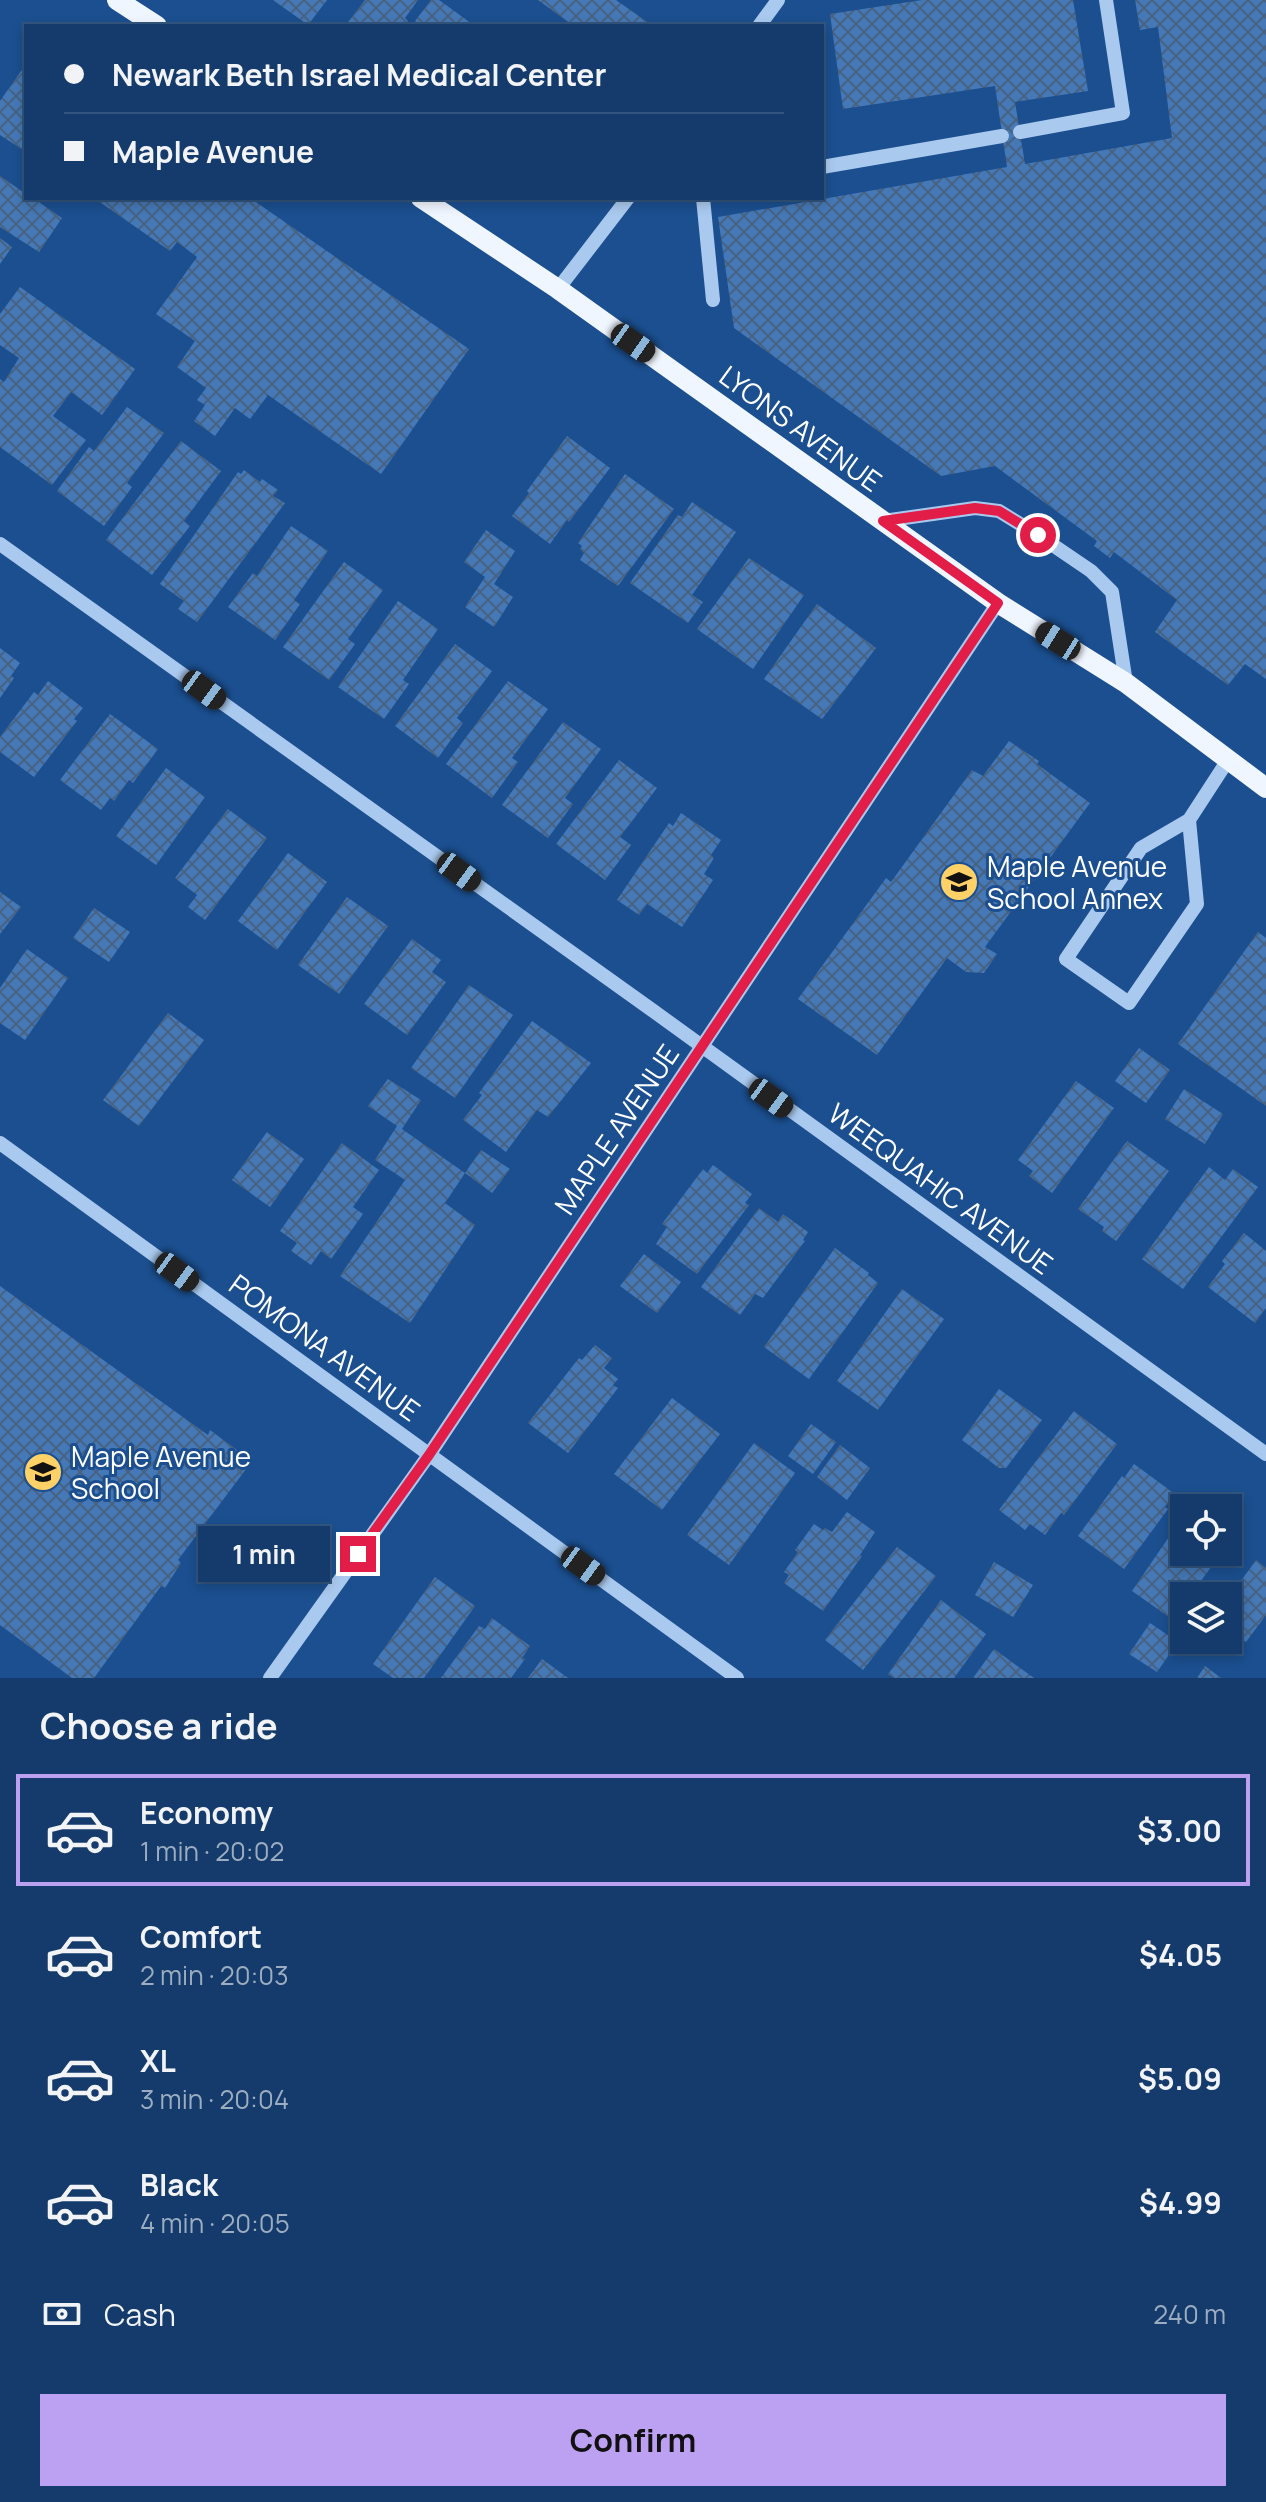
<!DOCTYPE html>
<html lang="en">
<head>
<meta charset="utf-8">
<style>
	body { margin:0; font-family:Manrope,sans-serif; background:#1d4271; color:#f1f3f6; height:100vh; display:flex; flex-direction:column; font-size:30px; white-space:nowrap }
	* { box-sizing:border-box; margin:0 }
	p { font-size:26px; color:#9dadc1 }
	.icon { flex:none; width:44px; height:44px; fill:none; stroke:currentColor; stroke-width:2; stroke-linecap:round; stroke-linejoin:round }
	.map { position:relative; height:1678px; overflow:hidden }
	.details { display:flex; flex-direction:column; background:#143b6b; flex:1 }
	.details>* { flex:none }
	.top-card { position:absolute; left:24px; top:24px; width:800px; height:176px; border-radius:0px; box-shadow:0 4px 12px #0003,0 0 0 2px #33557e; display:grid; align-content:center; height:176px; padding:0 40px; background:#143b6b }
	.tools { position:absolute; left:1170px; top:1494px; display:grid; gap:16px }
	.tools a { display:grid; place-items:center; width:72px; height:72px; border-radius:0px; background:#143b6b; box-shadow:0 4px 12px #0003,0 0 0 2px #33557e; font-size:40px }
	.end { position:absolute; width:36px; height:36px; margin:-18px; border:10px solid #e11d48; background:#fff; box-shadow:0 0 0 4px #fff }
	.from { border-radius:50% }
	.bubble { position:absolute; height:56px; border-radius:0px; background:#143b6b; box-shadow:0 4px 12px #0003,0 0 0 2px #33557e; font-size:26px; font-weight:700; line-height:56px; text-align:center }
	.car { position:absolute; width:24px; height:48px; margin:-24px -12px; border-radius:10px; box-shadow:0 0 6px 2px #0007; background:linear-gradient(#222 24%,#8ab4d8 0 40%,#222 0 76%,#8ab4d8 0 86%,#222 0) }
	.top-card b { display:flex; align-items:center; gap:28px; height:76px; font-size:30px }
	.top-card b+b { border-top:2px solid #33557e }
	.top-card i { width:20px; height:20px; background:#f1f3f6 }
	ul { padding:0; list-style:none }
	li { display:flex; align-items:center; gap:24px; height:112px; margin:0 16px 12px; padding:0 24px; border:4px solid transparent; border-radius:0px }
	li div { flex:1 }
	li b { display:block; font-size:30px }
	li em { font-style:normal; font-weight:700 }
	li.active { border-color:#bca0f2 }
	li>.icon { width:72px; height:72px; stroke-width:1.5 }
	h2 { padding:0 40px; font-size:36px; line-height:96px }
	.pay { display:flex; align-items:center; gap:20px; height:88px; padding:0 40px; font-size:30px }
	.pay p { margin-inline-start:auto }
	.cta { display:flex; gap:16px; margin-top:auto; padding:16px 40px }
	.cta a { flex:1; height:92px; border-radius:0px; background:#bca0f2; color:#111; font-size:32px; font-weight:700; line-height:92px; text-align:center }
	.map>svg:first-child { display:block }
</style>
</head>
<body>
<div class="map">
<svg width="1266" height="1678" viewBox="0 0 1266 1678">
	<defs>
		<pattern id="building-cross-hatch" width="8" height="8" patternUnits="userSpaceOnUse" patternTransform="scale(2)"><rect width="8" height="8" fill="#4478b7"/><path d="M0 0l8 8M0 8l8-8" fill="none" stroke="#486282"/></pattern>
	</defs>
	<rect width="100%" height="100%" fill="#1b4f8f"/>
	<!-- building -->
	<g fill="url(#building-cross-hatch)">
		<path d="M273,0H327L308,25Z"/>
		<path d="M365,0H418L405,18L408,21L404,26H345Z"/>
		<path d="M431,0H439L475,26H422L415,21Z"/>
		<path d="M538,0H616L653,26H570L571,24Z"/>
		<path d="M922,0H1073L1088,91L1015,102L1025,164L1172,138L1158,27L1140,30L1135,0H1266V679L1245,664L1228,685L1155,632L1177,600L1114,552L1110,558L1094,546L1097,541L995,466L941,476L734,328L718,217L1007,167L995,86L843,109L830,14Z"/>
		<path d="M26,64V152L0,135V101Z"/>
		<path d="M0,176L26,194V198H33L62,218L39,252L0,227Z"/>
		<path d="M94,198H250L469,349L381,474L268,395L250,419L235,408L215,436L194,421L205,405L197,400L206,388L177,367L195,341L156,314L197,257L177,242L170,251Z"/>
		<path d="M0,238L12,247L0,264Z"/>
		<path d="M20,287L135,369L102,415L71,392L53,416L86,440L52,485L0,447V379L4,382L19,358L0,345V314Z"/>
		<path d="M127,407L164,433L127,483L132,487L104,526L57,491L89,447L94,451Z"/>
		<path d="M567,436L610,468L569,522L567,520L550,544L512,516L529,493L527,491Z"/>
		<path d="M181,441L221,471L184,521L190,526L152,575L106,540Z"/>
		<path d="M244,470L260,482L262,479L278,490L273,496L285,503L197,622L178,609L184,601L160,584L238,472L241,474Z"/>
		<path d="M625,474L674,509L618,586L580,560L584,553L580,549L582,546L578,543Z"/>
		<path d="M692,502L736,532L692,595L703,602L688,623L630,583L678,515L682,517Z"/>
		<path d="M291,526L328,551L294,600L300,604L275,640L228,607L253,573L257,576Z"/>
		<path d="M486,530L515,551L494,584L513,597L494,627L465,607L485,577L464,562Z"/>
		<path d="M749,558L804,595L753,669L697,629Z"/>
		<path d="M344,562L383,590L348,639L355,644L329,680L283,647Z"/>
		<path d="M398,601L438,629L403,680L409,684L384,719L338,687Z"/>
		<path d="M817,604L876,648L822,719L764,679Z"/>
		<path d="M455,644L492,671L457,718L463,723L438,758L395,726Z"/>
		<path d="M0,648L20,663L11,676L14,678L0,698Z"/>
		<path d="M48,681L83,708L74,719L77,721L34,777L0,752V737L34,692L38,695Z"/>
		<path d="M508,681L548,709L512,758L518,762L492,798L446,764Z"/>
		<path d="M110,714L158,749L133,783L129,780L114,801L110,798L101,810L60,780Z"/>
		<path d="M563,722L601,749L565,798L573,804L548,838L502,805Z"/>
		<path d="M1009,741L1039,761L1037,764L1090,803L985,947L997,954L984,973L966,972L947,958L877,1055L798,999L886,878L891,882L972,770L983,776Z"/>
		<path d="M619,760L657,788L620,837L631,845L605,880L556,844Z"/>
		<path d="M166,768L205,797L156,865L116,836Z"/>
		<path d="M228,809L267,838L205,920L188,907L197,895L175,878Z"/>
		<path d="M681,813L721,840L711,855L714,858L704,874L713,880L682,927L647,904L639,915L617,900L669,823L673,826Z"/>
		<path d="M288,853L327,882L277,950L238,921Z"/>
		<path d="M0,892L21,907L0,934Z"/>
		<path d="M347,897L388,926L339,994L298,965Z"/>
		<path d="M94,908L130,932L109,962L73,938Z"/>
		<path d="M1258,932L1266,938V1106L1178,1044Z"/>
		<path d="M412,939L441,960L432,972L446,982L407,1035L364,1004Z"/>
		<path d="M27,949L68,978L25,1040L0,1023V988Z"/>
		<path d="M469,985L513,1015L455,1098L411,1068Z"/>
		<path d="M168,1013L204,1040L139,1126L103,1100Z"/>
		<path d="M532,1021L591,1063L548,1117L537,1110L506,1152L463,1120L482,1095L479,1093Z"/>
		<path d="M1139,1048L1170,1070L1146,1103L1115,1081Z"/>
		<path d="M388,1079L421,1100L402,1129L465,1173L445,1203L475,1225L410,1323L340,1276L405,1180L375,1160L397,1126L368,1106Z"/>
		<path d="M1076,1081L1114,1108L1052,1193L1029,1176L1033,1171L1018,1160Z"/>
		<path d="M1184,1089L1223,1114L1205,1144L1165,1119Z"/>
		<path d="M267,1132L304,1159L270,1207L232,1180Z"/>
		<path d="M1127,1141L1169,1171L1116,1241L1102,1231L1104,1227L1078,1209Z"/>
		<path d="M342,1143L379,1170L353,1207L363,1214L331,1259L321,1251L311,1265L291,1251L297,1243L280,1231Z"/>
		<path d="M481,1150L510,1169L492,1193L465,1173Z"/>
		<path d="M713,1165L752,1194L745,1203L749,1205L697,1274L656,1244L667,1227L662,1224L703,1169L707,1173Z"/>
		<path d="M1209,1167L1225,1180L1233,1169L1258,1187L1183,1289L1142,1259Z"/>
		<path d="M759,1208L778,1222L783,1214L808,1232L803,1240L805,1241L763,1298L755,1294L740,1315L701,1287Z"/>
		<path d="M1244,1233L1266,1251V1308L1255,1323L1208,1287L1225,1264L1222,1261Z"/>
		<path d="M835,1248L869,1273L868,1275L878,1283L809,1379L764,1347Z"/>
		<path d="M644,1254L681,1282L657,1313L620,1286Z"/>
		<path d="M0,1286L208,1435L210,1430L252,1461L178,1560L181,1563L165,1588L161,1586L94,1678H72L0,1625Z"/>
		<path d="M902,1289L944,1319L878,1410L837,1381Z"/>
		<path d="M595,1345L612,1358L604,1368L618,1379L613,1385L618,1388L568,1453L528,1423L579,1358L582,1360Z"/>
		<path d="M999,1389L1042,1420L1006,1468H999L962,1440Z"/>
		<path d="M672,1398L720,1434L662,1510L614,1474Z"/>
		<path d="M1074,1411L1117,1444L1064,1515L1061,1513L1045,1535L1030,1524L1025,1530L999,1510Z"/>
		<path d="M811,1424L836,1442L813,1474L788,1456Z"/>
		<path d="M754,1443L795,1473L729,1565L687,1535Z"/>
		<path d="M840,1445L870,1468L847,1500L817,1477Z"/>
		<path d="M1134,1464L1175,1494L1165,1507L1168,1509L1124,1569L1078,1536L1122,1476L1124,1478Z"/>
		<path d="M847,1512L875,1532L860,1555L862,1556L823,1611L784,1583L789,1575L784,1572L798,1552L795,1550L814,1524L823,1530L825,1528L832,1532Z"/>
		<path d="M1184,1515V1552H1222L1190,1596H1184L1169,1617L1132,1591Z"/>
		<path d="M897,1547L936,1576L863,1670L825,1640Z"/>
		<path d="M1256,1560L1266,1568V1615L1246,1642L1236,1635L1230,1642L1228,1641V1599Z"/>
		<path d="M994,1562L1033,1585L1013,1617L975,1595Z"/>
		<path d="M435,1577L475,1606L424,1678H393L373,1664Z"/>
		<path d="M941,1600L986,1634L954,1678H894L888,1674Z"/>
		<path d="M492,1618L530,1646L522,1658L525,1659L511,1678H441L479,1626L485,1629Z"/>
		<path d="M1150,1623L1178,1642L1157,1672L1129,1654Z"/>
		<path d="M994,1649L1034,1678H973Z"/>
		<path d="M542,1659L568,1678H528Z"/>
		<path d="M1205,1666L1221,1678H1197Z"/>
	</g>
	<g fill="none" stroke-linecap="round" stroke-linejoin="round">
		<!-- minor -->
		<g stroke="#a9c9ee" stroke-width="14">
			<path d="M759,26L778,0"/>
			<path d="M1020,132L1123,113L1106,0"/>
			<path d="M822,167L1002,136"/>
			<path d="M703,198L713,300"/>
			<path d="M558,289L628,198"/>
			<path d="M883,521L975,508L999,511L1038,535L1091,571L1112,592L1126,683"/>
			<path d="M0,544L652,1010L1266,1454"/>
			<path d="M1189,820L1197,904L1129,1003L1066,959L1141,848L1189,820L1228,760"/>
			<path d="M0,1143L737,1678"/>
			<path d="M270,1678L429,1455L998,603"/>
		</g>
		<!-- major -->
		<g stroke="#f0f6ff" stroke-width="20">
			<path d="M117,0L157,26"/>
			<path d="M421,198L558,289L998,603L1126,683L1266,788"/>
		</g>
	</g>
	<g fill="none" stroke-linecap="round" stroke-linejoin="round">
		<!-- route -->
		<path stroke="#e11d48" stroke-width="10" d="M358,1554L429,1455L998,603L883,521L975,508L999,511L1038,535"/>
	</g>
	<!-- icons -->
	<defs>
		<g id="school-disc" transform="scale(2)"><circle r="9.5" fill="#ffd166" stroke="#1b4f8f"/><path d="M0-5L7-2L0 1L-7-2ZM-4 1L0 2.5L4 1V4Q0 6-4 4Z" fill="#111"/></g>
	</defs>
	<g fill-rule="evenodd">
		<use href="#school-disc" x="959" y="882"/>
		<use href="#school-disc" x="43" y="1472"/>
	</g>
	<g text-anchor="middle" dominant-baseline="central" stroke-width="6" stroke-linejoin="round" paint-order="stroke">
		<!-- street labels -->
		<g font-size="28" fill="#fff" stroke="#1b4f8f">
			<text transform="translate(801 428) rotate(36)">LYONS AVENUE</text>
			<text transform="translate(616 1129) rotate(-56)">MAPLE AVENUE</text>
			<text transform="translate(941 1188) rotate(36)">WEEQUAHIC AVENUE</text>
			<text transform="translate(325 1347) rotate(36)">POMONA AVENUE</text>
		</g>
		<!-- poi labels -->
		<g font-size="28" fill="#fff" stroke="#1b4f8f" text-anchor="start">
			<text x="987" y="866">Maple Avenue<tspan x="987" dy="32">School Annex</tspan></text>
			<text x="71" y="1456">Maple Avenue<tspan x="71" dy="32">School</tspan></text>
		</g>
	</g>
</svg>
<div class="tools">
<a><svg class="icon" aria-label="locate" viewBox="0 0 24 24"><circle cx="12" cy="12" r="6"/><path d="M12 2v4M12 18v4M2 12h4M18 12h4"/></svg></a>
<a><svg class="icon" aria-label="layers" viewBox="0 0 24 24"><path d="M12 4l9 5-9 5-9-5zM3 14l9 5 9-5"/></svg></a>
</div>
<i class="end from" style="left:1038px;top:535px"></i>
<i class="end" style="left:358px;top:1554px"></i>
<div class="bubble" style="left:198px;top:1526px;width:132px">1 min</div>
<i class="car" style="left:633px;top:343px;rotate:125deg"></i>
<i class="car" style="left:1058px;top:641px;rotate:302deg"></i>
<i class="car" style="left:204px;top:690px;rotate:126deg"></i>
<i class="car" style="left:459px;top:872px;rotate:126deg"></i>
<i class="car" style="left:771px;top:1098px;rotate:126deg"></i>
<i class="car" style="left:177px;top:1272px;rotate:126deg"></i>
<i class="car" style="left:583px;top:1566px;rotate:126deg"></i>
<div class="top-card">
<b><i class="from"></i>Newark Beth Israel Medical Center</b>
<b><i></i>Maple Avenue</b>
</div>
</div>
<section class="details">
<h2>Choose a ride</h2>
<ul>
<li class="active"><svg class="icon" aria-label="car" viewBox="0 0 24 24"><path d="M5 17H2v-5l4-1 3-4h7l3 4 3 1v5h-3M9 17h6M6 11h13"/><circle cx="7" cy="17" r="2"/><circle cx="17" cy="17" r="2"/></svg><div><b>Economy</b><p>1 min · 20:02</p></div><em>$3.00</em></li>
<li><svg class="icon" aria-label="car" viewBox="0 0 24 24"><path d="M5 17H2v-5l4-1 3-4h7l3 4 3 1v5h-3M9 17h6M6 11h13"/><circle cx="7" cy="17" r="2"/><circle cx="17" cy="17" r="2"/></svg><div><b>Comfort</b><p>2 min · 20:03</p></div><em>$4.05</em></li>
<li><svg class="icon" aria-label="car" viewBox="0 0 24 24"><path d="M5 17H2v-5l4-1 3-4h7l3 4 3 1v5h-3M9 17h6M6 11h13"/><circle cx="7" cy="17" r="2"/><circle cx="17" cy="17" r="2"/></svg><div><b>XL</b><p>3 min · 20:04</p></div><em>$5.09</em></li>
<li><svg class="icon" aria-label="car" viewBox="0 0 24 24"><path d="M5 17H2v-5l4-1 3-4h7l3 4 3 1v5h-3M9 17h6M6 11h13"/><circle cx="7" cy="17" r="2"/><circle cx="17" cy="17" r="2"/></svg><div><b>Black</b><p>4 min · 20:05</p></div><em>$4.99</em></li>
</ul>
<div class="pay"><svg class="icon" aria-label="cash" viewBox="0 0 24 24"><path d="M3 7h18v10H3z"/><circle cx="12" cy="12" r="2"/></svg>Cash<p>240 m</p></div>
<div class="cta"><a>Confirm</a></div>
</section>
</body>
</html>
